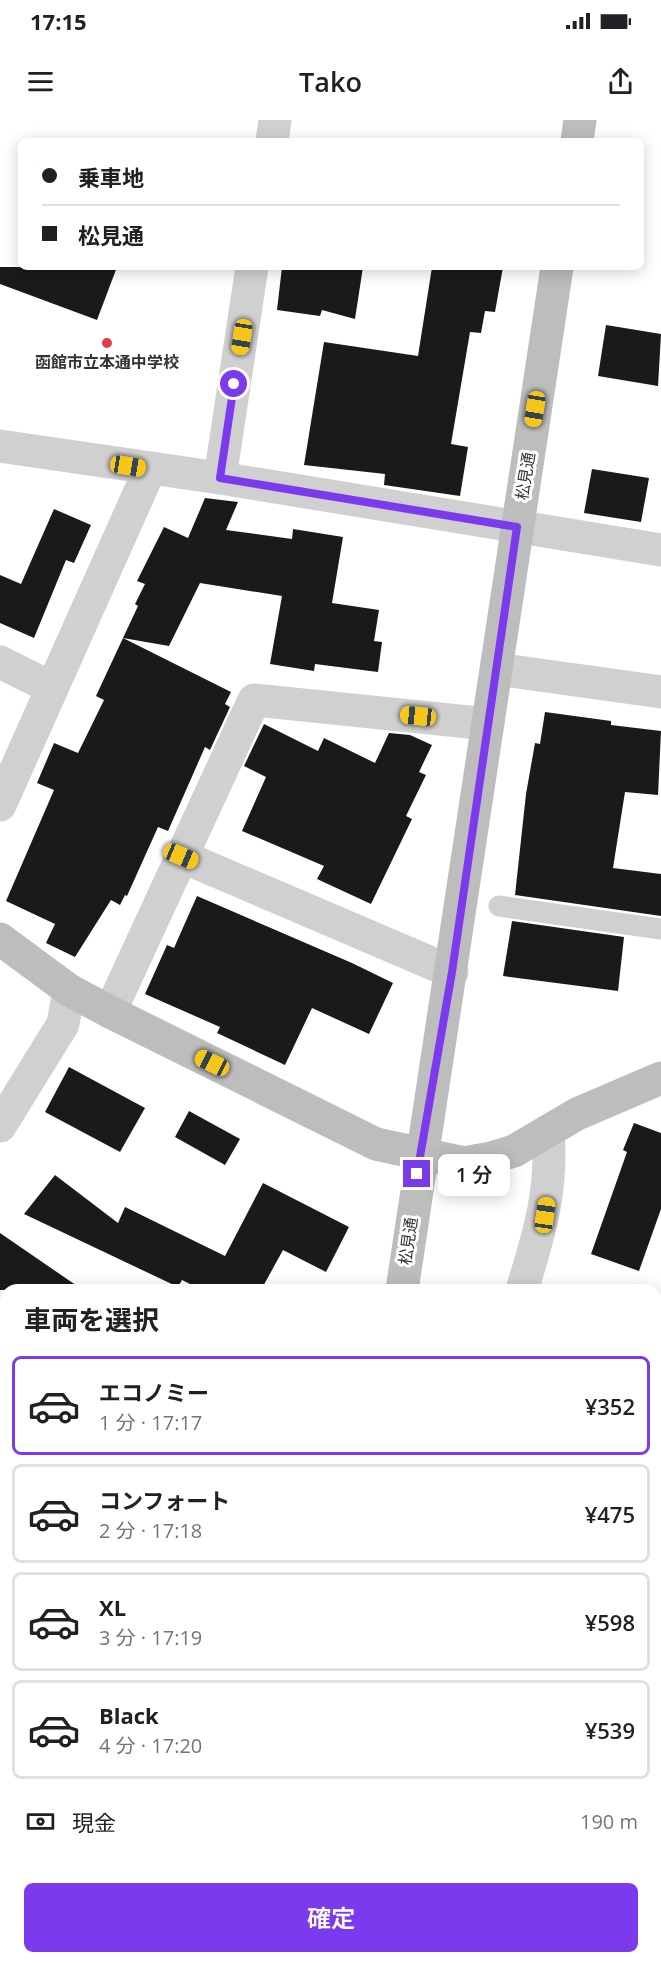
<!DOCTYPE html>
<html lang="ja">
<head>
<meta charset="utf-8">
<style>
	body { margin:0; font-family:"Open Sans","Noto Sans JP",sans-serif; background:#f6f6f6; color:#202124; height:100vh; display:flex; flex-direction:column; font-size:22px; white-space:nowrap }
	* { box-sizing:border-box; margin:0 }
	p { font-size:20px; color:#757577 }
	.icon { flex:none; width:33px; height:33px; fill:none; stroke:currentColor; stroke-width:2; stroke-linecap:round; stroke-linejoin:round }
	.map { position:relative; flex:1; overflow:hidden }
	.side { position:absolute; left:0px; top:1164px; width:662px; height:680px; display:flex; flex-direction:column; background:#fff; border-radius:18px 18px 0 0; box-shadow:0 3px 15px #0003 }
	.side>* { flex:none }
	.top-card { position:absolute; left:18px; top:18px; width:626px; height:132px; border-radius:9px; box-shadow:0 3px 15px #0003; display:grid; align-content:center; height:132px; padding:0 24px; background:#fff }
	.end { position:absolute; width:27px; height:27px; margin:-14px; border:8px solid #7c3aed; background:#fff; box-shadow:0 0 0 3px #fff }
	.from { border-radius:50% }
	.bubble { position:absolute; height:42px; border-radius:9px; background:#fff; box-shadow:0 3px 15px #0003; font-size:20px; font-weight:600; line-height:42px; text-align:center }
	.car { position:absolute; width:18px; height:36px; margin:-18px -9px; border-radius:8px; box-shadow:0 0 4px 2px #0007; background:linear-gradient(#f5c518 24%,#345 0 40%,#f5c518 0 76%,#345 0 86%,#f5c518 0) }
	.top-card b { display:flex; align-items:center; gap:21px; height:57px; font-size:22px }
	.top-card b+b { border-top:2px solid #e0e0e0 }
	.top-card i { width:15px; height:15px; background:#202124 }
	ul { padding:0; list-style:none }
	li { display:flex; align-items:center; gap:18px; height:99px; margin:0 12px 9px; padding:0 12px; border:3px solid #e0e0e0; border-radius:9px }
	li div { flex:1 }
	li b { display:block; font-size:22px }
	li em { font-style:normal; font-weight:600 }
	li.on { border-color:#7c3aed }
	li>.icon { width:54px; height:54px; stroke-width:1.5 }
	h2 { padding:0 24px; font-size:27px; line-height:72px }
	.pay { display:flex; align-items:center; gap:15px; height:66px; padding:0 24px; font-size:22px }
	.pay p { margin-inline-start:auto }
	.action { display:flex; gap:12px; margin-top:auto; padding:12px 24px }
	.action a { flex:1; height:69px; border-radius:9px; background:#7c3aed; color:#fff; font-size:24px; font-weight:600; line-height:69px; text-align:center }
	.status { display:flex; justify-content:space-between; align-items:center; height:42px; padding:0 30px; background:#fff; direction:ltr }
	.status svg { height:16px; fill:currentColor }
	header { display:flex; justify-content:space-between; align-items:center; height:78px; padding:0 24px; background:#fff; font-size:27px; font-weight:600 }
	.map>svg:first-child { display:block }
</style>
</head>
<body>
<div class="status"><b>17:15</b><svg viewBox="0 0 49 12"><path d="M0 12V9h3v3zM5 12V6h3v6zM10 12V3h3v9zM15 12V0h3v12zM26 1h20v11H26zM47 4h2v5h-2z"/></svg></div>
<header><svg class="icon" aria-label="menu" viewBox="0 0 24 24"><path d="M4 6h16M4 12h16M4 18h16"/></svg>Tako<svg class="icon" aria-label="share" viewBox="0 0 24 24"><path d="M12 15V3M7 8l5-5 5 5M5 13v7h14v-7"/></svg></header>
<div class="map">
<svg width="661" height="1843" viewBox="0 0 661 1843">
	<rect width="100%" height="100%" fill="#fff"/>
	<!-- building -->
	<g fill="#1a1a1a">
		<path d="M0,147H117L97,200L0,164Z"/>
		<path d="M282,147H363L355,199L322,190L320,196L277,190Z"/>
		<path d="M432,147H503L495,192L485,191L481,213L470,212L451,324L468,327L460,376L384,365L385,354L304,345L324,222L418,236Z"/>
		<path d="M606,205L661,214L658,266L598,256Z"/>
		<path d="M592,349L649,358L641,402L584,393Z"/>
		<path d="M205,378L238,382L226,410L292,419L293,409L343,417L332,483L379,490L374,521L382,522L378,552L315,544L314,551L270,544L282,476L200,463L169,526L123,518L138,486L135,484L145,464L137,461L164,407L188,418Z"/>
		<path d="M54,389L91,405L74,443L66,440L34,518L0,503V455L21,464Z"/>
		<path d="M123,518L231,572L225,584L230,587L210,630L205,627L168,711L158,707L127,776L125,775L120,785L111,780L75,837L46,823L55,804L6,781L54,670L37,663L54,623L78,633L104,580L96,576Z"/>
		<path d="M545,592L611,601V605L661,611L658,675L625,672L613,748L661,754V796L515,775L526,674L535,623L540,624Z"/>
		<path d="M264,604L318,631L324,618L375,643L389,613L410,615L432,625L419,652L426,655L406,696L412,699L371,784L317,759L324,746L242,711L266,657L244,646Z"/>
		<path d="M197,776L352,843L393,863L369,914L312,888L285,945L217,913L220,907L145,874L167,825L174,828Z"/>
		<path d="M512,801L624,817L618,871L503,856Z"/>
		<path d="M69,947L145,988L120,1032L45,992Z"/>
		<path d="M189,991L240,1019L225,1045L175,1017Z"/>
		<path d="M634,1003L661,1013V1089L639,1151L591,1134L627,1032L623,1030Z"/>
		<path d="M55,1055L118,1103L125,1087L225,1136L263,1063L349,1107L326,1152L283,1130L261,1170H202L182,1160L178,1167L24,1094Z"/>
		<path d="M0,1113L83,1170H0Z"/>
	</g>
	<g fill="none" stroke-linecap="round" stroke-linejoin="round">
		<!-- lane -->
		<g stroke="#d0d0d0" stroke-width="21">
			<path d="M499,786L661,809"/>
			<path d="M0,1777L6,1773"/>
		</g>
		<!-- street -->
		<g stroke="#d0d0d0" stroke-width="33">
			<path d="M272,21L275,0"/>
			<path d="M0,326L220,358L661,430"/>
			<path d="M220,358L252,147"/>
			<path d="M0,542L52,568"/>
			<path d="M497,549L661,572"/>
			<path d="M0,685L150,349"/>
			<path d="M181,736L452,852"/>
			<path d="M110,892L254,580L488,604"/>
			<path d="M0,1006L63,904L69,870"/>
			<path d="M522,1170C539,1115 553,1070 548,1011"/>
			<path d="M0,1342L6,1349"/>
			<path d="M656,1521L661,1513"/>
			<path d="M0,1568L6,1576"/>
		</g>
		<!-- secondary -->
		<g stroke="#bdbdbd" stroke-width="33">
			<path d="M577,21L580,0"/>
			<path d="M0,819L69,870L110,892L376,1024L464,1043L491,1038L514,1031L577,994L661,958"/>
			<path d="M402,1170L557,147"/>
			<path d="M300,1843L301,1838"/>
		</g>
	</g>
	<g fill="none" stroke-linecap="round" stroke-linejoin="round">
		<!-- route -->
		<path stroke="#7c3aed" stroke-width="8" d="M234,264L220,358L517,407L452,852L417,1054"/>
	</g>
	<!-- markers -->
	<circle fill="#e63946" stroke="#fff" stroke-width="2" cx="107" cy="223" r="6"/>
	<g text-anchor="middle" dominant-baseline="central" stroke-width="6" stroke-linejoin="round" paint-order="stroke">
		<!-- poi labels -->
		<g font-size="16" font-weight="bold" fill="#333" stroke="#fff">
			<text x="107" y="242">函館市立本通中学校</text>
		</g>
		<!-- street labels -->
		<g font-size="16" fill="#333" stroke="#fff">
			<text transform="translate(525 356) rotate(-81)">松見通</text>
			<text transform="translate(408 1121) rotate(-82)">松見通</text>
		</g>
	</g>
</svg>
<i class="end from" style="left:234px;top:264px"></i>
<i class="end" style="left:417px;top:1054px"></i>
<div class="bubble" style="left:438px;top:1034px;width:72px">1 分</div>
<i class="car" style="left:242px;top:217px;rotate:189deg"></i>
<i class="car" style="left:535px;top:289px;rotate:189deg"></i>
<i class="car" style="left:128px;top:346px;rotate:99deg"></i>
<i class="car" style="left:418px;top:596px;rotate:276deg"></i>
<i class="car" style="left:181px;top:736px;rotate:113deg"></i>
<i class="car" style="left:212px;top:943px;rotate:296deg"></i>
<i class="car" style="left:545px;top:1095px;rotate:8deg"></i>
<div class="top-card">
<b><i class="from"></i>乗車地</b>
<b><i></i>松見通</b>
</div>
<section class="side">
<h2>車両を選択</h2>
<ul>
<li class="on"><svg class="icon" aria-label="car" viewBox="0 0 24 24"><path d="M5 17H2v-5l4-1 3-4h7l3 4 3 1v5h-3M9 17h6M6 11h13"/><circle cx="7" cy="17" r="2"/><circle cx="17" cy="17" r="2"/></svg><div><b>エコノミー</b><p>1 分 · 17:17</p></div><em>¥352</em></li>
<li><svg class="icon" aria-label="car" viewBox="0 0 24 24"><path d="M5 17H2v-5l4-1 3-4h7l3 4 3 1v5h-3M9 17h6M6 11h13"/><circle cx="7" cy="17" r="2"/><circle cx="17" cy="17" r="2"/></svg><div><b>コンフォート</b><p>2 分 · 17:18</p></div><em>¥475</em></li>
<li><svg class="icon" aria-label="car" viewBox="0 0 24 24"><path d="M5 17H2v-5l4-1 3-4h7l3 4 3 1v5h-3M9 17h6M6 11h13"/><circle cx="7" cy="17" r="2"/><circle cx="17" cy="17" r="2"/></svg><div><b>XL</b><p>3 分 · 17:19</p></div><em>¥598</em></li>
<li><svg class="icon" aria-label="car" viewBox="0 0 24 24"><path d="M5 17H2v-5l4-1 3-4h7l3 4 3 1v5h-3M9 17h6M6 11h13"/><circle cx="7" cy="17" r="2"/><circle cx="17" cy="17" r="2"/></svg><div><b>Black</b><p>4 分 · 17:20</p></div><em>¥539</em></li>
</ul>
<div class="pay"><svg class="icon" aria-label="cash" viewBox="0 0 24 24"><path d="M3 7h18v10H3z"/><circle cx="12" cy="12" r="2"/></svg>現金<p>190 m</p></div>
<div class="action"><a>確定</a></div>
</section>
</div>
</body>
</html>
